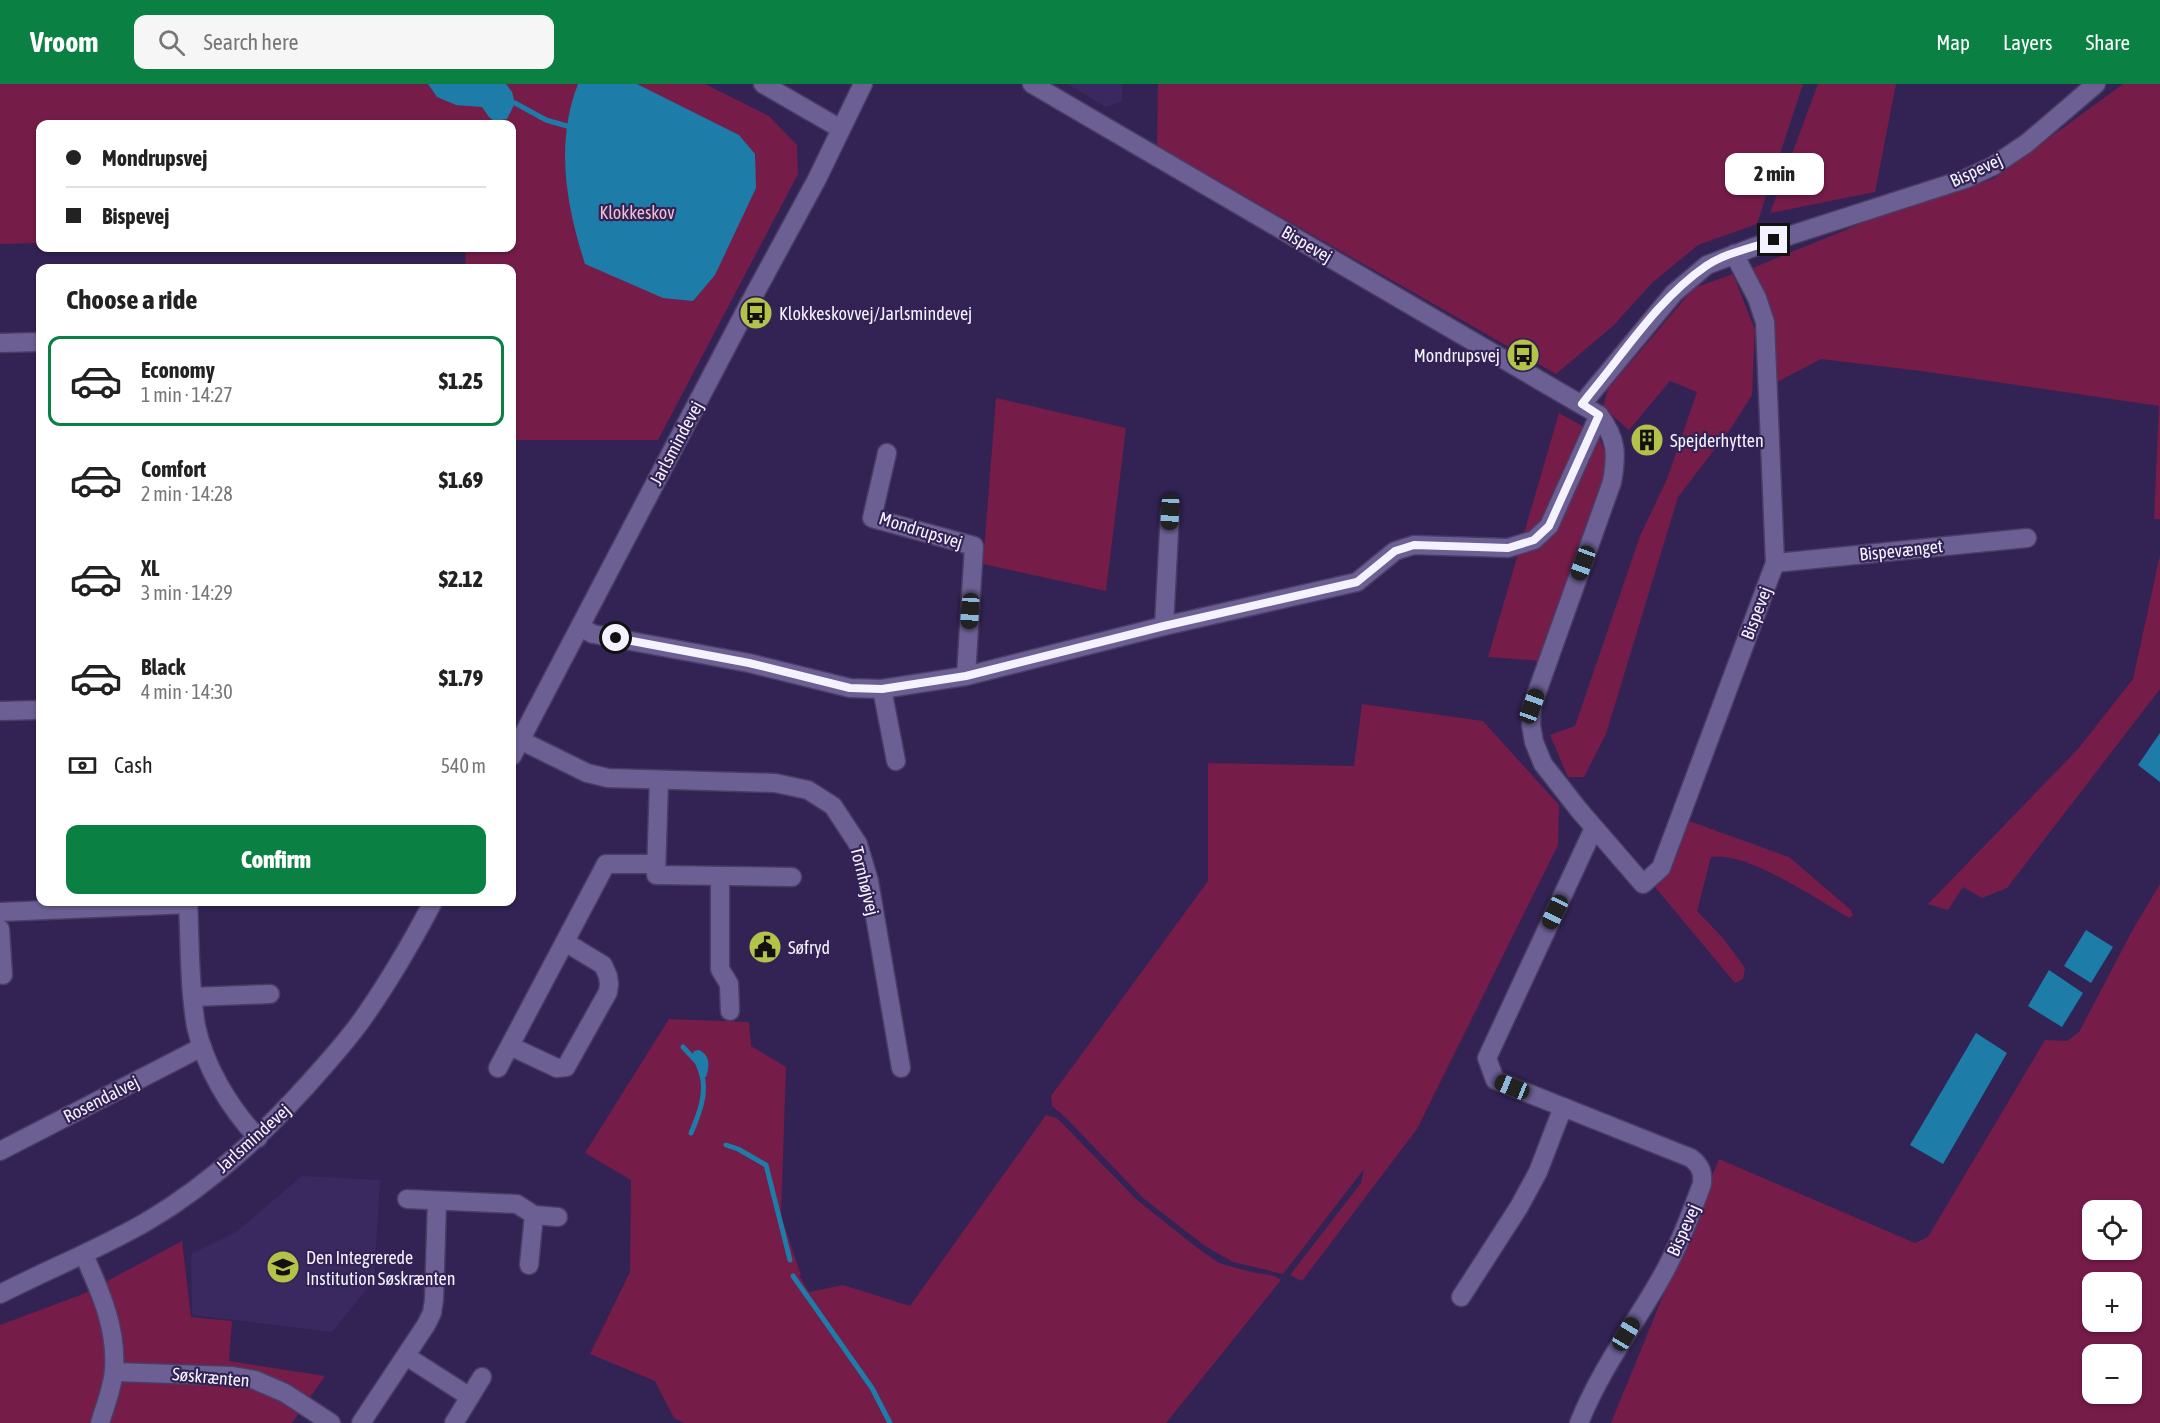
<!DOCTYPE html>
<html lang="en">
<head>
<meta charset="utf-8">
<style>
	body { margin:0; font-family:"Asap Condensed",sans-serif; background:#f6f6f6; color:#222; height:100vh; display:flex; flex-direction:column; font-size:22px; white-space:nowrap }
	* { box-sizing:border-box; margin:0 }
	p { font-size:20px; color:#767676 }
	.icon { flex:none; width:33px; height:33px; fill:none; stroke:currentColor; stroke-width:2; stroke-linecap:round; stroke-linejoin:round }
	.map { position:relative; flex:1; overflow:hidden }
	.panel { position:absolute; left:36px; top:180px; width:480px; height:642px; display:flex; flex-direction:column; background:#fff; border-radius:12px; box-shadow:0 2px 4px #0004 }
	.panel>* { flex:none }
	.hud { position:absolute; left:36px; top:36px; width:480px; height:132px; border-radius:12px; box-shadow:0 2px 4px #0004; display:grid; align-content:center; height:132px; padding:0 30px; background:#fff }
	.controls { position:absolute; left:2082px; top:1116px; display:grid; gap:12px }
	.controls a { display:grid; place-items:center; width:60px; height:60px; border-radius:12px; background:#fff; box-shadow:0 2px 4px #0004; font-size:30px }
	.end { position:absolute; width:27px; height:27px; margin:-14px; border:8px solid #f4f2fe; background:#111; box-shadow:0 0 0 3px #111 }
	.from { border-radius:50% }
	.bubble { position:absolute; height:42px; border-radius:12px; background:#fff; box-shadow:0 2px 4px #0004; font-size:20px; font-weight:800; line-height:42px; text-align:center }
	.car { position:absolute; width:18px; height:36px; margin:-18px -9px; border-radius:8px; box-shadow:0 0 4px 2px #0007; background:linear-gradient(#222 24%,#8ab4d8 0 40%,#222 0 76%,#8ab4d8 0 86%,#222 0) }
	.hud b { display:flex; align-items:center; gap:21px; height:57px; font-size:22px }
	.hud b+b { border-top:2px solid #e0e0e0 }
	.hud i { width:15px; height:15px; background:#222 }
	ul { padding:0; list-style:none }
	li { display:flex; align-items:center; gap:18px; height:90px; margin:0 12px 9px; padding:0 18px; border:3px solid transparent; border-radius:12px }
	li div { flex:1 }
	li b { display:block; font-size:22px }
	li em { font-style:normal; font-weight:800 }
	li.current { border-color:#0b8043 }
	li>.icon { width:54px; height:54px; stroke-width:1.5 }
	h2 { padding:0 30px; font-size:27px; line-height:72px }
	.pay { display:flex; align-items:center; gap:15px; height:66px; padding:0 30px; font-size:22px }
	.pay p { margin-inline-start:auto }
	.cta { display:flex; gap:12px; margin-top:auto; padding:12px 30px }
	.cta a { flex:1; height:69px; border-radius:12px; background:#0b8043; color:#fff; font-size:24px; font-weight:800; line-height:69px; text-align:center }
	header { display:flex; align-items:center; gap:36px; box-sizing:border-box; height:84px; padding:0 30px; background:#0b8043; color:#fff }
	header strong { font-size:28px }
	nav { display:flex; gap:33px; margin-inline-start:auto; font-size:21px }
	.search { width:420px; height:54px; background:#f6f6f6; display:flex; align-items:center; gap:15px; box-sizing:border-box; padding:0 21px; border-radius:12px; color:#767676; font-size:22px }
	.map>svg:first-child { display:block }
</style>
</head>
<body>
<header>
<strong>Vroom</strong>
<div class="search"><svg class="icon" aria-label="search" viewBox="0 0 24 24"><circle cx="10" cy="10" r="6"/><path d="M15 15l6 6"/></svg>Search here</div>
<nav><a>Map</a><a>Layers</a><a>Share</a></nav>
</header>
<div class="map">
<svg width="2160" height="1339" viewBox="0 0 2160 1339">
	<rect width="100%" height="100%" fill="#322354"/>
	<!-- built -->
	<g fill="#3a2961">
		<path d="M1068,0H1122V17L1106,23Z"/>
		<path d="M302,1092L380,1096L374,1196L332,1248L192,1231L191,1170L236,1148Z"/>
	</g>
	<!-- green -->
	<g fill="#751c48" fill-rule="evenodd">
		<path d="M0,0H705L769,32L797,61L798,90L658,356H512V184H466L465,164H512V40H40V159L0,160Z"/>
		<path d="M1158,0H1803L1757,140L1698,161L1652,199L1613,242L1556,290L1157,62Z"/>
		<path d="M1818,0H1896L1875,108L1770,129Z"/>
		<path d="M2123,0H2160V435H2154L2159,322L1921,287L1821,275L1775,299L1750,185L1882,131L1993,95Z"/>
		<path d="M1733,190L1755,246L1752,311L1731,344L1678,413L1606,650L1584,693H1568L1550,651L1575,642L1640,452L1667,395L1697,308L1670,297L1629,346L1603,323L1608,305L1694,204Z"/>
		<path d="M996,314L1126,344L1106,507L983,480Z"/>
		<path d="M1559,329L1598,351L1606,371V399L1543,577L1488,573Z"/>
		<path d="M2160,471V605L2007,804L1982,814L1963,803L1948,826L1928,820L2078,665L2133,595Z"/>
		<path d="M1362,620L1483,637L1559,721L1558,761L1417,1045L1302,1197L1290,1191L1361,1099L1364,1085L1283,1190L1233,1178L1205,1162L1143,1114L1066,1034L1052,1022L1051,1012L1208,797V679L1354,682Z"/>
		<path d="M1689,737L1789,773L1851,826L1853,831L1850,834C1817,816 1748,767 1711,773L1697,827L1723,854L1745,884L1743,895L1735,899L1655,803L1667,790Z"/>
		<path d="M2160,800V1339H1611L1719,1075L1915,1159L1928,1153L2045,956L2067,957L2079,948L2132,847ZM2092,1126H2132V1166H2092ZM2092,1198H2132V1238H2092ZM2092,1270H2132V1310H2092Z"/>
		<path d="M669,935L749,938L751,962L786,983L781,1132L801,1191H799L809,1208L843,1201L910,1222L1046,1031L1057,1034L1137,1116L1200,1166L1219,1179L1251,1188L1275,1192L1281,1196L1166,1339H684L674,1334L655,1297L590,1270L630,1188L631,1096L585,1069Z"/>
		<path d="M182,1157L191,1233L232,1237L229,1277L325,1292L292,1339H0V1241L83,1210Z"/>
	</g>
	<!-- water -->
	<g fill="#1e7ca8">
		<path d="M428,0H506L512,8L515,19L507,35L494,37L489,33L482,23L456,21L437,13Z"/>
		<path d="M578,0H637L739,51L755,70L756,104L715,191L693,217L663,214L585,180C566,121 555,59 578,0Z"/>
		<path d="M2160,649V698L2138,681Z"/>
		<path d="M2086,846L2113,863L2091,899L2064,882Z"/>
		<path d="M2049,886L2083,909L2062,943L2028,922Z"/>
		<path d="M1976,949L2007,969L1943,1080L1910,1061Z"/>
		<path d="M699,966C710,971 710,982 706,993H703L700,992L692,972L694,967Z"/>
	</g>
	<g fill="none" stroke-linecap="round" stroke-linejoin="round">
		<!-- stream -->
		<g stroke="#1e7ca8" stroke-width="5">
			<path d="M515,19L546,36L567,42"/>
			<path d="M683,963L696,977"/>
			<path d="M691,1049C699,1030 708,1009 701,988"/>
			<path d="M726,1061L738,1065L766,1081L790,1176"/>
			<path d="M793,1192L872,1304L890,1339"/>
		</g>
		<!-- minor casing -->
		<g stroke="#4b3c64" stroke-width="21">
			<g id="minor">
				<path d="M1032,0L1599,331C1617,355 1617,370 1612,398L1532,622L1531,641L1534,658L1543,680L1579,726L1643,800L1661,784L1775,479L1765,238L1757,214L1734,170"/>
				<path d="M0,259L40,258"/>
				<path d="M1582,320L1674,209L1707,181L1754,163L1965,95L1993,82L2027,59L2096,0"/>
				<path d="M887,369L872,434L974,462L966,592"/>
				<path d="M1775,479L2027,454"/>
				<path d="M1164,542L1170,428"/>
				<path d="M580,543L593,550L749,579L850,604L882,605L966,592L1164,542L1357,498L1395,467L1414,461L1508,464L1534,456L1549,442L1599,331"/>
				<path d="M882,605L896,677"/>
				<path d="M0,627L40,626"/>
				<path d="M520,656L587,689L608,694L775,699L808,706L833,722L858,760L869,797L901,984"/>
				<path d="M659,696L656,791L792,793"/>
				<path d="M720,792V885L729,900L730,927"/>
				<path d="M188,818C190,858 189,901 196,942C205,983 229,1023 258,1054"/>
				<path d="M0,828L189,820"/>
				<path d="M0,845L3,891"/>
				<path d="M193,913L270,910"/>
				<path d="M510,962L557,984L566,983L608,908L609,900L608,892L603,881L565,858"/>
				<path d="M498,984L606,780H656"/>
				<path d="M0,1067L202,963"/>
				<path d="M407,1115L517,1120L534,1131L529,1181"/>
				<path d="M534,1131L558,1133"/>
				<path d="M84,1171C100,1207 117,1244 114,1285C113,1303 105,1322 100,1339"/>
				<path d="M1461,1213L1519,1123L1538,1088L1563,1023"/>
				<path d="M406,1272L470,1313"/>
				<path d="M114,1288L233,1292L255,1296L285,1309L331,1339"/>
				<path d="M361,1339L426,1241L432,1229L434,1216L437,1117"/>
				<path d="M454,1339L482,1293"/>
				<path d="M1579,1339C1600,1286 1633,1243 1661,1194C1678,1164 1690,1132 1702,1100C1703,1088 1701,1082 1691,1074L1495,996L1487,974L1594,744"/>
			</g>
		</g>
		<!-- tertiary casing -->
		<g stroke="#4b3c64" stroke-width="21">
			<g id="tertiary">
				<path d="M763,0L841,45"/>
				<path d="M512,672L747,224L817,95L863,0"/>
				<path d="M0,1210C49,1185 99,1165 146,1138C216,1097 274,1040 326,980C340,964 354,948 366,930C391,894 413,856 433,818"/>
			</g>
		</g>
		<!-- minor -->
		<use href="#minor" stroke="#6c5f94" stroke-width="18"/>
		<!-- tertiary -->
		<use href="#tertiary" stroke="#6c5f94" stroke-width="18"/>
	</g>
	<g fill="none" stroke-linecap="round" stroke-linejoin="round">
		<!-- route -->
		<path stroke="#f4f2fe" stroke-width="8" d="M616,554L749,579L850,604L882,605L966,592L1164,542L1357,498L1395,467L1414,461L1508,464L1534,456L1549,442L1599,331L1582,320L1589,311C1625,268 1658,215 1706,182C1725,169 1752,164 1774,156"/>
	</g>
	<!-- icons -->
	<defs>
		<g id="bus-disc" transform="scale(1.725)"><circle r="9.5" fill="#b5c249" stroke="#322354"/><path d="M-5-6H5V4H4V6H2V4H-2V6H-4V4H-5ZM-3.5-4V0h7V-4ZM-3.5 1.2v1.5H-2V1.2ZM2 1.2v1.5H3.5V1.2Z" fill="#111"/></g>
		<g id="building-disc" transform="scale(1.725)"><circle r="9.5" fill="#b5c249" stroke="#322354"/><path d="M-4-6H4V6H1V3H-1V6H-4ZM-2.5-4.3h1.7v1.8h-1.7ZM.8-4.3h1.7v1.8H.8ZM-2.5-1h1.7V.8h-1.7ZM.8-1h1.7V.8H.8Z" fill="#111"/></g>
		<g id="civic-disc" transform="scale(1.725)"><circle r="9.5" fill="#b5c249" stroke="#322354"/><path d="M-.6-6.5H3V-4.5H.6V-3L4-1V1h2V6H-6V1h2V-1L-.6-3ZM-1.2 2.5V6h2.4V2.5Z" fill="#111"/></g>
		<g id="school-disc" transform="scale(1.725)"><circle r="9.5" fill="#b5c249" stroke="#322354"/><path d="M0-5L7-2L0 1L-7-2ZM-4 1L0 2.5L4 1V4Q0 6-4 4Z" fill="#111"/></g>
	</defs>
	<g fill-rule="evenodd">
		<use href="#bus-disc" x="756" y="229"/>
		<use href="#bus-disc" x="1523" y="271"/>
		<use href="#building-disc" x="1647" y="356"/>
		<use href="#civic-disc" x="765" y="863"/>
		<use href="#school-disc" x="283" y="1183"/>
	</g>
	<g text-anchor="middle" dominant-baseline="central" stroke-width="4.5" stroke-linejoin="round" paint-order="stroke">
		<!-- street labels -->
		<g font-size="18" fill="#f4f2fe" stroke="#322354">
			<text transform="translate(1976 86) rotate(-25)">Bispevej</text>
			<text transform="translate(1307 160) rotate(30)">Bispevej</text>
			<text transform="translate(676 359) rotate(-62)">Jarlsmindevej</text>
			<text transform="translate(921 446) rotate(17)">Mondrupsvej</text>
			<text transform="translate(1901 466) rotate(-6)">Bispevænget</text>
			<text transform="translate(1756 529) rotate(-69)">Bispevej</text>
			<text transform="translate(865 797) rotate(76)">Tornhøjvej</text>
			<text transform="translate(101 1015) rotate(-27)">Rosendalvej</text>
			<text transform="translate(253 1054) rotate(-42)">Jarlsmindevej</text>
			<text transform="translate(1683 1146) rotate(-66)">Bispevej</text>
			<text transform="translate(211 1293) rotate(5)">Søskrænten</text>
		</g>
		<!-- park labels -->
		<g font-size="18" fill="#f4bed2" stroke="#322354">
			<text x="637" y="128">Klokkeskov</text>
		</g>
		<!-- poi labels -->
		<g font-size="18" fill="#f4f2fe" stroke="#322354" text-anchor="start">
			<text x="779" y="229">Klokkeskovvej/Jarlsmindevej</text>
			<text x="1500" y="271" text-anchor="end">Mondrupsvej</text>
			<text x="1670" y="356">Spejderhytten</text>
			<text x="788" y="863">Søfryd</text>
			<text x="306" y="1173">Den Integrerede<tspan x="306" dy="21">Institution Søskrænten</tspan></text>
		</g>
	</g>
</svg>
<div class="controls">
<a><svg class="icon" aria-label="locate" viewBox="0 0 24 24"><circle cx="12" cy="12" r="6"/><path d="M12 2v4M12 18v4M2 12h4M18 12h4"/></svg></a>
<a>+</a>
<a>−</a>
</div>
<i class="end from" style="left:616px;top:554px"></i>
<i class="end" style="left:1774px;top:156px"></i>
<div class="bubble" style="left:1725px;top:69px;width:99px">2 min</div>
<i class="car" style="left:1170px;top:428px;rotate:183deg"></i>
<i class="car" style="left:1583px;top:479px;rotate:200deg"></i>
<i class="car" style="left:970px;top:527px;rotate:184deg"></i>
<i class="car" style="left:1532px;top:622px;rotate:20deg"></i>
<i class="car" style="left:1555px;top:828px;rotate:205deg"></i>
<i class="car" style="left:1512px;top:1003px;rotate:292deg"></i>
<i class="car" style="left:1626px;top:1250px;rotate:31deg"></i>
<div class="hud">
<b><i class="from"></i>Mondrupsvej</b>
<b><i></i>Bispevej</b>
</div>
<section class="panel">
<h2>Choose a ride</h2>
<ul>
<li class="current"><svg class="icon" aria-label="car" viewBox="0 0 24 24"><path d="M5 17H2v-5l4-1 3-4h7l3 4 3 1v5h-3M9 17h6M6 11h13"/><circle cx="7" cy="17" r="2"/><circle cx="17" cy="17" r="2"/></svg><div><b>Economy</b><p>1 min · 14:27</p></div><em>$1.25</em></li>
<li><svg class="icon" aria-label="car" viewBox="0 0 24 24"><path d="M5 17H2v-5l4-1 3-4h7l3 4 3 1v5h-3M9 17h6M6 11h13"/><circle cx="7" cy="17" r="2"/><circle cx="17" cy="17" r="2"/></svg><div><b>Comfort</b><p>2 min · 14:28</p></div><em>$1.69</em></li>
<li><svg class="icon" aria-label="car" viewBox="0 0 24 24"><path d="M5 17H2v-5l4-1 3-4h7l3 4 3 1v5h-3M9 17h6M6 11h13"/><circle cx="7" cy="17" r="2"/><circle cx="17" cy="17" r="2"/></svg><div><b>XL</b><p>3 min · 14:29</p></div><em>$2.12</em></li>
<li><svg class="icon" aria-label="car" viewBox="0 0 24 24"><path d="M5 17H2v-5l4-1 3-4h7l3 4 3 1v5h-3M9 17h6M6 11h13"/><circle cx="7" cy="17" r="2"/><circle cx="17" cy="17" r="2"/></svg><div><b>Black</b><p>4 min · 14:30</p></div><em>$1.79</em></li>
</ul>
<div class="pay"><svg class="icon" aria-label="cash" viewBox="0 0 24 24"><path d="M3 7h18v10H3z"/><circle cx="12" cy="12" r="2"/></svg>Cash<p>540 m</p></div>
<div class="cta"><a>Confirm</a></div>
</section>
</div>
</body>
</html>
